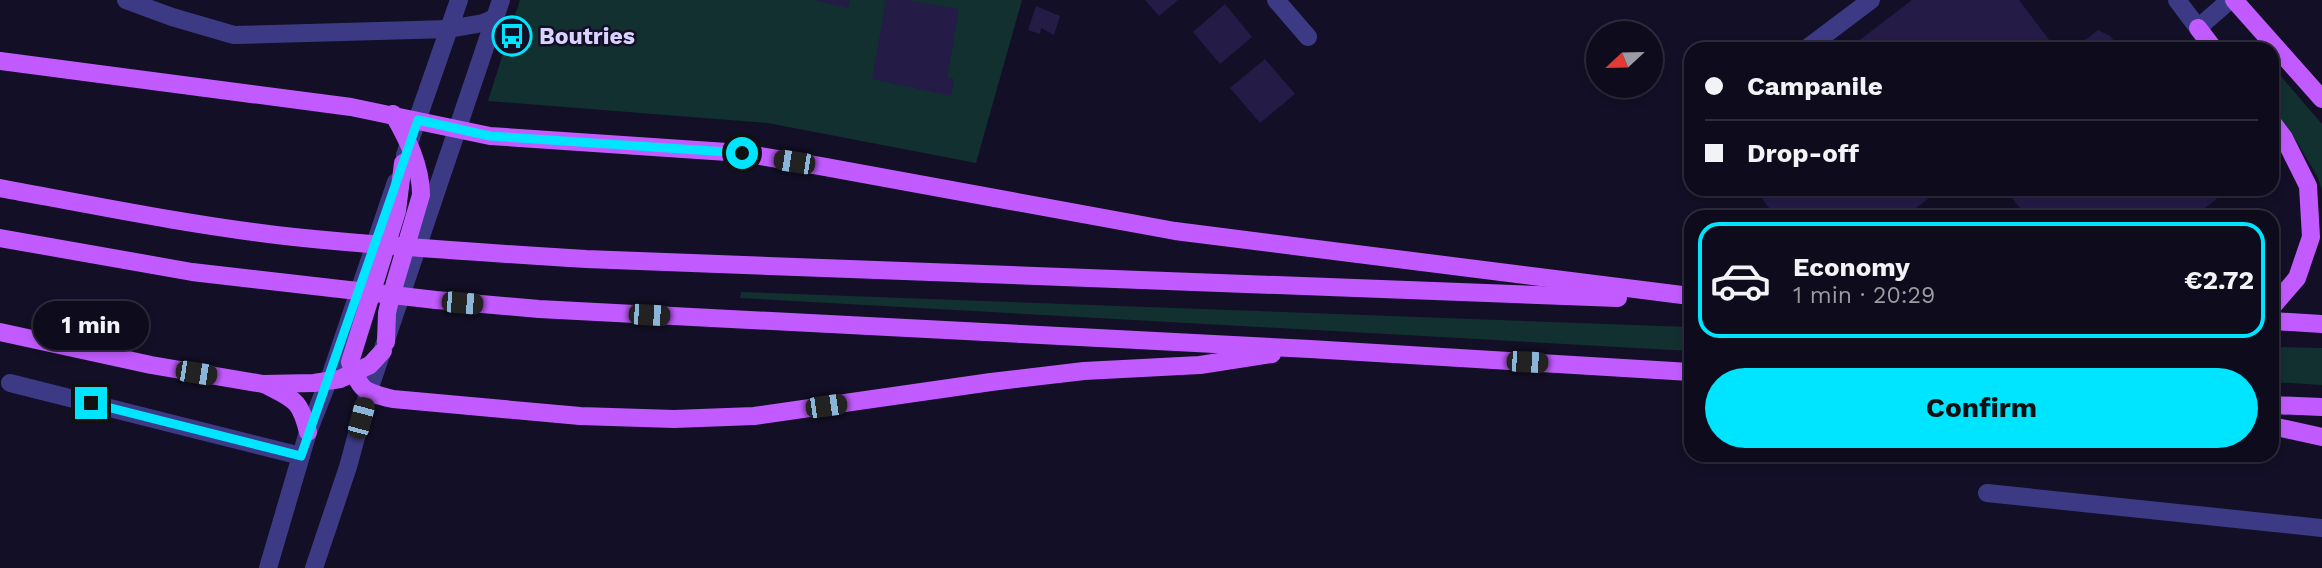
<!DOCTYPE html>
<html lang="en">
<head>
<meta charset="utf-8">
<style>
	body { margin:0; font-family:"Work Sans",sans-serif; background:#171425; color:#f1f3f6; height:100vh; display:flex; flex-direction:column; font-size:26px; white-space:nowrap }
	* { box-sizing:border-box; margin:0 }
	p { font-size:23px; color:#9b9ba3 }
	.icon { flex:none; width:38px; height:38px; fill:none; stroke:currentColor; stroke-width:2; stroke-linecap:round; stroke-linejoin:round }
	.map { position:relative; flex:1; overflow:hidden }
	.side { position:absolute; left:1684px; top:210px; width:595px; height:252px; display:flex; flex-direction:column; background:#0e0b1c; border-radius:21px; box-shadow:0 4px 10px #0003,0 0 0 2px #2e2b3b }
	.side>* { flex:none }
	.top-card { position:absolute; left:1684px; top:42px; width:595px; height:154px; border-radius:21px; box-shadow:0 4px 10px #0003,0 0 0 2px #2e2b3b; display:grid; align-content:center; height:154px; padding:0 21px; background:#0e0b1c }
	.needle { width:46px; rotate:248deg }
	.fabs { position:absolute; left:1586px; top:21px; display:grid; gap:14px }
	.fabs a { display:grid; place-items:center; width:77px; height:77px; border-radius:50%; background:#0e0b1c; box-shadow:0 4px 10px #0003,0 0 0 2px #2e2b3b; font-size:35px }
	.end { position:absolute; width:32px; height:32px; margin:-16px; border:9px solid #00e5ff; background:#111; box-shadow:0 0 0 4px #111 }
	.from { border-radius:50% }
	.bubble { position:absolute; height:49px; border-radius:24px; background:#0e0b1c; box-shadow:0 4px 10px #0003,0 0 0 2px #2e2b3b; font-size:23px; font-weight:700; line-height:49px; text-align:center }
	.car { position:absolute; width:21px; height:42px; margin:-21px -10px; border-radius:9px; box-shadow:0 0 5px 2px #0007; background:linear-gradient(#222 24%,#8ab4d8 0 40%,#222 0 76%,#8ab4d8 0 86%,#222 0) }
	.top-card b { display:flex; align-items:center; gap:24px; height:66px; font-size:26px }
	.top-card b+b { border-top:2px solid #2e2b3b }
	.top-card i { width:18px; height:18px; background:#f1f3f6 }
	ul { padding:12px 0 0; list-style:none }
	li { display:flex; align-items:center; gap:21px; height:116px; margin:0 14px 10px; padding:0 7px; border:4px solid transparent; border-radius:21px }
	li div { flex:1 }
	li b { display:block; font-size:26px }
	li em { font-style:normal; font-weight:700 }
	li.active { border-color:#00e5ff }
	li>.icon { width:63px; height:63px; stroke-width:1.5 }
	.primary-button { display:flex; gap:14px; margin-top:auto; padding:14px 21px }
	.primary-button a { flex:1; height:80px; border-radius:42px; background:#00e5ff; color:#111; font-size:28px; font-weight:700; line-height:80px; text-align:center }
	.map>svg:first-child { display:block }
</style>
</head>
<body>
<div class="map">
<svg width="2322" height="568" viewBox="0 0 2322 568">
	<rect width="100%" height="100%" fill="#130f26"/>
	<!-- green -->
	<g fill="#12302f">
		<path d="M520,0H1022L976,163L768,123L488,101Z"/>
		<path d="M2272,66L2322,124V191L2318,178L2299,145L2272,106Z"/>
		<path d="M741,292L1690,327V351L740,298Z"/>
		<path d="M2272,347L2322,348V385L2272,382Z"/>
	</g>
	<!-- building -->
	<g fill="#241b47">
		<path d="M814,0H850L848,8Z"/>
		<path d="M886,0H909L959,9L947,78L954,79L951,96L872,79Z"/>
		<path d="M1145,0H1178L1159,16Z"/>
		<path d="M1912,0H2019L2056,49H1848Z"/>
		<path d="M1225,4L1252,37L1220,64L1193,32Z"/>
		<path d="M1036,6L1060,16L1054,35L1041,28L1040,34L1028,30Z"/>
		<path d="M2098,30L2110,36L2121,49H2074Z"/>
		<path d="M1265,59L1295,94L1260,123L1230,88Z"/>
		<path d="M1755,189H1941L1904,217H1776Z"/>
		<path d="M2005,189H2223L2225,192L2194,217H2027Z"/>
	</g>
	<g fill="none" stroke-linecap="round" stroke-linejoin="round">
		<!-- minor -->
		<g stroke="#3d3a85" stroke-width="18">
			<path d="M126,0L172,17L234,35L449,29L483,23L495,18"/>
			<path d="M1276,0L1308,37"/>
			<path d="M2177,0L2198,28L2230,0"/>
			<path d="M1806,49L1871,0"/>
			<path d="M405,155L459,0"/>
			<path d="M10,383L301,456"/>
			<path d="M1987,493L2322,528"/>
			<path d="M268,568L308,432L331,374L396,182"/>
			<path d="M314,568L348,467L368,393L501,0"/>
		</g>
		<!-- major -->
		<g stroke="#c25bff" stroke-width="18">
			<path d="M2234,0L2322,99"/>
			<path d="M2198,28L2214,49"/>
			<path d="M0,61L351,107L490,136L742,153L820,166L1175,231L1690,296"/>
			<path d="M2272,122L2284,138L2308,186L2311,237L2297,278L2272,307"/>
			<path d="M403,163L397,211L350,362C361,391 363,392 393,399L580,416L674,419L754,416L991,382L1084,371L1200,365L1272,354"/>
			<path d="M0,188C97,206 195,226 294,237C391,247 488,253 586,259L1618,298"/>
			<path d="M0,238L192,272L436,300L539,309L1310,349L1690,372"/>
			<path d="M2272,321L2322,324"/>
			<path d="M0,332L151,365L263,384L314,383L340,379L370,365L383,351"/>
			<path d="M386,342L387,313L390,300L421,195C421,166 407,138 393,114"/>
			<path d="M266,385C295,400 300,400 308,432"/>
			<path d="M2272,405L2322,407"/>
			<path d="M2272,426L2322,437"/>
		</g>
	</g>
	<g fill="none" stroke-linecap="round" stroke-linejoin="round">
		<!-- route -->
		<path stroke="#00e5ff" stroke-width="9" d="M91,403L301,456L418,120L490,136L742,153"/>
	</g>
	<!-- icons -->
	<defs>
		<g id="bus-ring" transform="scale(2.0125)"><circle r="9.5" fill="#130f26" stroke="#00e5ff" stroke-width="1.5"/><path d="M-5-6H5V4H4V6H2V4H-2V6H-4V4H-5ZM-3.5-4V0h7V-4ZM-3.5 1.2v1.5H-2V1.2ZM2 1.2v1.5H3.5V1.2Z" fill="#00e5ff"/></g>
	</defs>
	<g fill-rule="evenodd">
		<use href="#bus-ring" x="512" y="36"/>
	</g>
	<g text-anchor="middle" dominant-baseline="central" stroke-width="5" stroke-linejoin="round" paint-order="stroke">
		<!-- poi labels -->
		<g font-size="23" font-weight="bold" fill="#d9d4ff" stroke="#130f26" text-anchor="start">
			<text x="539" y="36">Boutries</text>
		</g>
	</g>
</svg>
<div class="fabs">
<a><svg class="needle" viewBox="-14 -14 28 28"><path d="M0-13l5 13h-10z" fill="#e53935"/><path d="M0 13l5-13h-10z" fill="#9b9ba3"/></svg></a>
</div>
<i class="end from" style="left:742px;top:153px"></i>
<i class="end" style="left:91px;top:403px"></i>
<div class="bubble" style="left:33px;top:301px;width:116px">1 min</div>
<i class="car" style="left:794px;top:162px;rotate:279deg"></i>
<i class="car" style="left:462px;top:303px;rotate:95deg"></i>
<i class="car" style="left:649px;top:315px;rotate:93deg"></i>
<i class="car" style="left:1527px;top:362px;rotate:93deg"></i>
<i class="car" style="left:196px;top:373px;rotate:99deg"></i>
<i class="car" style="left:826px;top:406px;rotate:82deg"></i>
<i class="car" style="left:361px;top:418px;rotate:15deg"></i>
<div class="top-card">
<b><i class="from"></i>Campanile</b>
<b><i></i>Drop-off</b>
</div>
<section class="side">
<ul>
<li class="active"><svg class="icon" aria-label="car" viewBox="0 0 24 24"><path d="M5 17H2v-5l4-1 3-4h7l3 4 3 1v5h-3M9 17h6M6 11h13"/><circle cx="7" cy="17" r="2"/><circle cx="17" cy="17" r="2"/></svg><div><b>Economy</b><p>1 min · 20:29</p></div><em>€2.72</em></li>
</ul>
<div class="primary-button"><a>Confirm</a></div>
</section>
</div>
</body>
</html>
